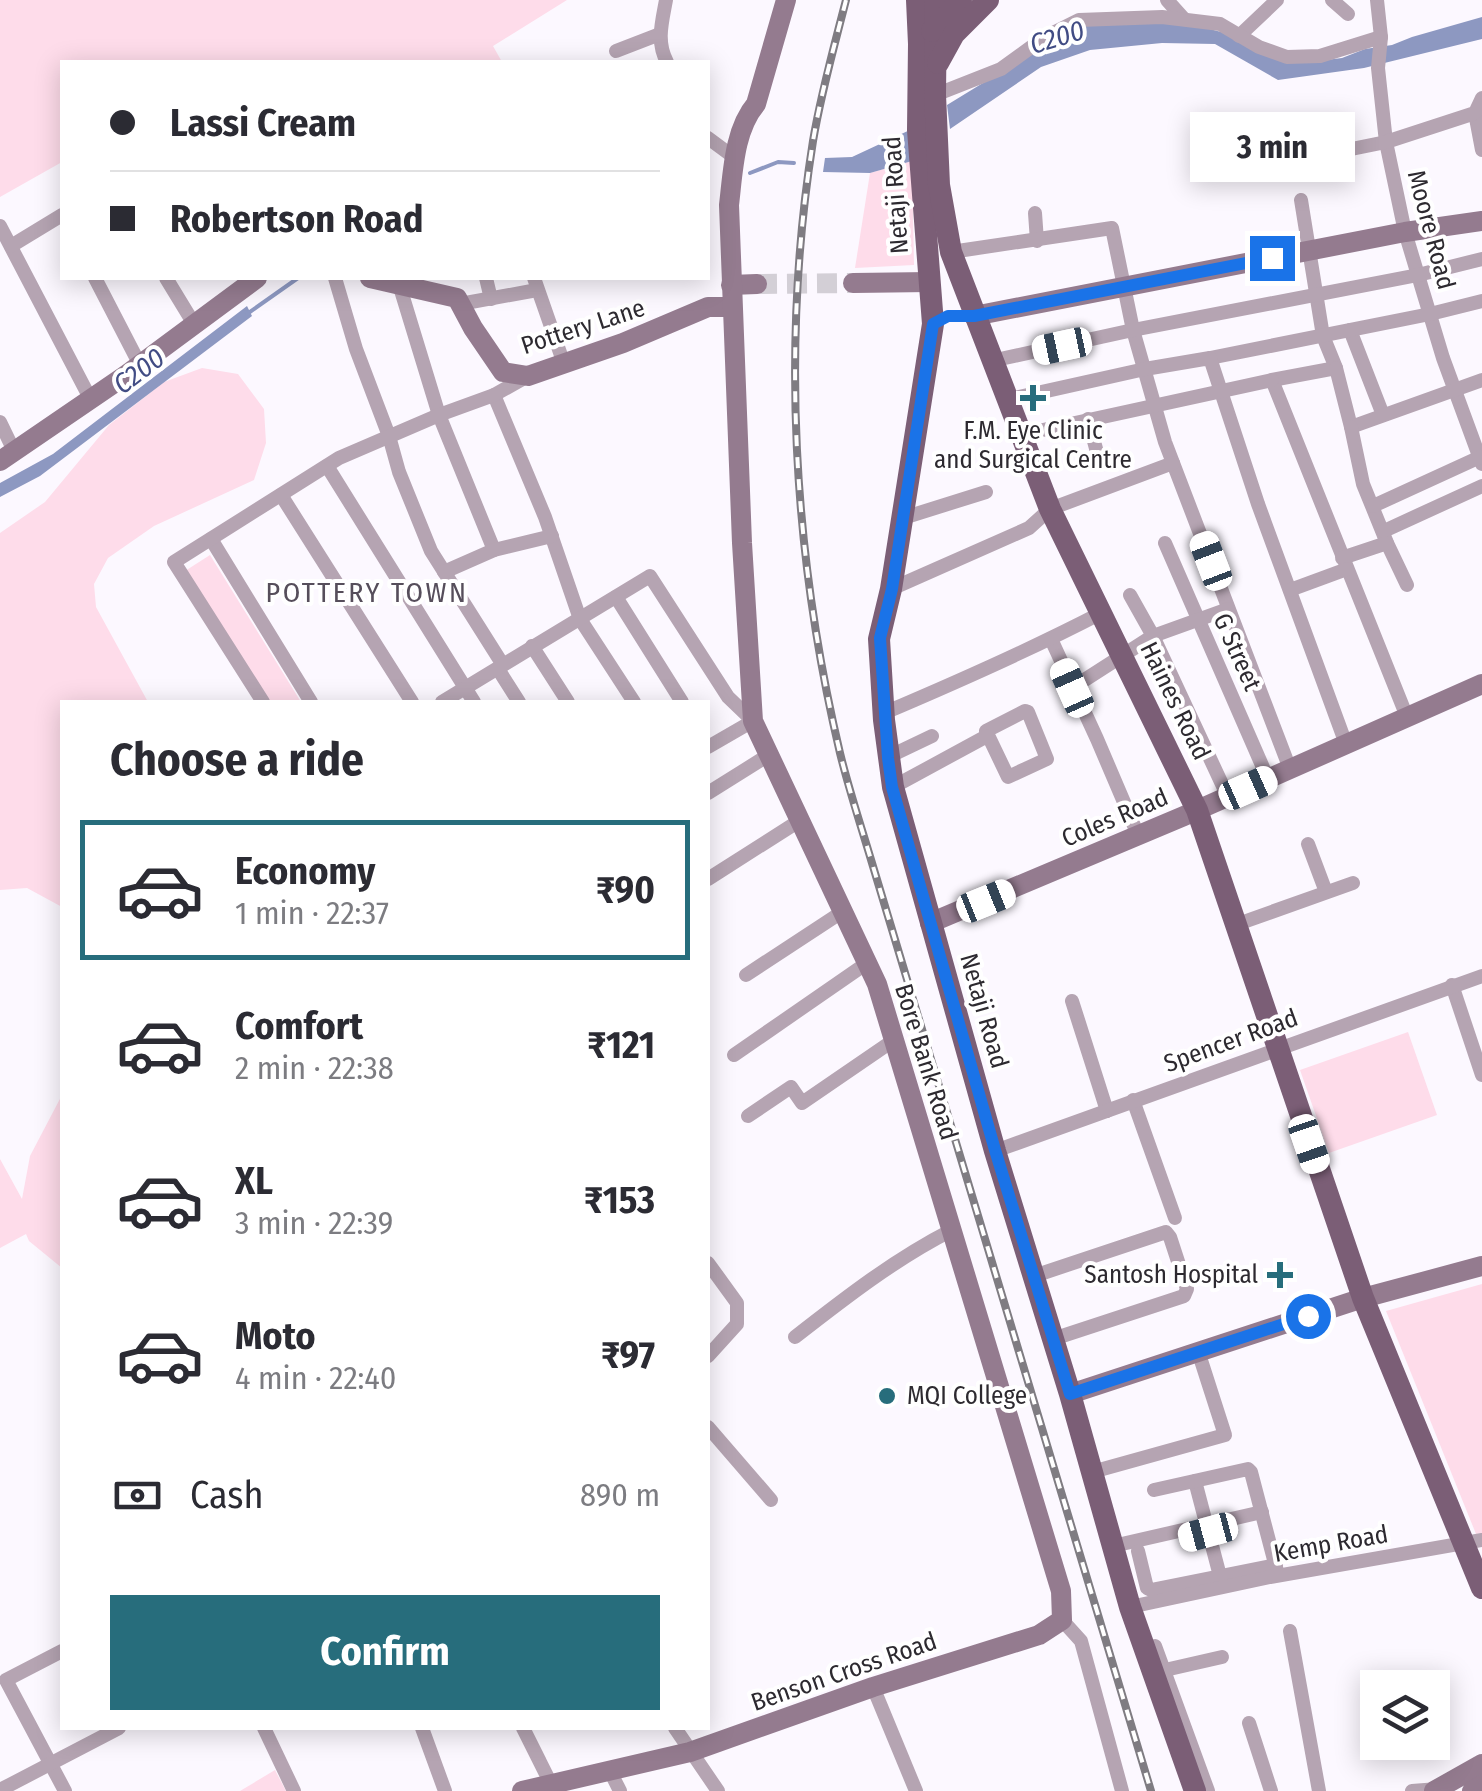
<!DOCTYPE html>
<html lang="en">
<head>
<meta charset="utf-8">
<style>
	body { margin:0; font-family:"Fira Sans Condensed",sans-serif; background:#f7f7f7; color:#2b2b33; height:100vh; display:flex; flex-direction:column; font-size:38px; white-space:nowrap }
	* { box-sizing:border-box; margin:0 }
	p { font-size:32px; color:#7c7c81 }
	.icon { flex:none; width:55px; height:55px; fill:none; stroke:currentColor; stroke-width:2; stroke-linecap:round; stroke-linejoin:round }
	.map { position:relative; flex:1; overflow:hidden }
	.drawer { position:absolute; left:60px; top:700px; width:650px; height:1030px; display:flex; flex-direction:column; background:#fff; border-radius:0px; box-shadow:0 5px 25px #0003 }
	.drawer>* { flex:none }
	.guide { position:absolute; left:60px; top:60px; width:650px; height:220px; border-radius:0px; box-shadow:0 5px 25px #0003; display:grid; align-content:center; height:220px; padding:0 50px; background:#fff }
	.controls { position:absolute; left:1360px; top:1670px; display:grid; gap:20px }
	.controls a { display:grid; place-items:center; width:90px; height:90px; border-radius:0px; background:#fff; box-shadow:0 5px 25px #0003; font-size:50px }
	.end { position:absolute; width:45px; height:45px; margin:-22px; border:12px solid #1a73e8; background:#fff; box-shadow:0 0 0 5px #fff }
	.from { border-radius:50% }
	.bubble { position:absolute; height:70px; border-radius:0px; background:#fff; box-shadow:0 5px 25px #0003; font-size:32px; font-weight:700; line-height:70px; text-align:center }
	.car { position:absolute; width:30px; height:60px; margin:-30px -15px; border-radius:12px; box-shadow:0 0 8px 2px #0007; background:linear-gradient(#fff 24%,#345 0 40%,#fff 0 76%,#345 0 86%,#fff 0) }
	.guide b { display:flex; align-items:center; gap:35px; height:95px; font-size:38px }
	.guide b+b { border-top:2px solid #e1e1e2 }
	.guide i { width:25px; height:25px; background:#2b2b33 }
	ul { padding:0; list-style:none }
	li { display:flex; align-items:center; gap:30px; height:140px; margin:0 20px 15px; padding:0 30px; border:5px solid transparent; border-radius:0px }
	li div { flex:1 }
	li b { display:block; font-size:38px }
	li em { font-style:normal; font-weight:700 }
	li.active { border-color:#276d7c }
	li>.icon { width:90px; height:90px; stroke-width:1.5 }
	h2 { padding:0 50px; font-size:45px; line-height:120px }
	.pay { display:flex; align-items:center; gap:25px; height:110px; padding:0 50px; font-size:38px }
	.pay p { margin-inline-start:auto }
	.action { display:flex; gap:20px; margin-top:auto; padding:20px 50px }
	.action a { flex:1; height:115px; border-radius:0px; background:#276d7c; color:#fff; font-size:40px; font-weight:700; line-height:115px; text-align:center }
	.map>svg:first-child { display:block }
</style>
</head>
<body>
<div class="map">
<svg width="1482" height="1791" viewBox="0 0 1482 1791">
	<rect width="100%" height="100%" fill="#fcf8ff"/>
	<!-- green -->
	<g fill="#fedcea">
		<path d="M0,0H567L493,46L502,62H62V162L0,197Z"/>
		<path d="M912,161L914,265L855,268L870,173Z"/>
		<path d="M202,368L238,374L264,409L266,443L254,480L154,526L108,558L94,584L96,607L148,702H62V907L27,888L0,890V533L45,502L109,425L164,382Z"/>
		<path d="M210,555L301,702H267L185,571Z"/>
		<path d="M1408,1032L1437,1115L1329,1153L1300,1070Z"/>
		<path d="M62,1095V1268L29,1241L26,1234L0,1248V1159L22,1199L30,1156Z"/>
		<path d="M1482,1284V1533L1476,1534L1386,1311Z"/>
		<path d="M275,1770L286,1791H240Z"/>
	</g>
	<!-- water -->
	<g fill="#8d98c1">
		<path d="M1482,17V39L1364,68L1278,80L1215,44L1162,43L1090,50L1041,67L950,129L947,105L1071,29L1097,24H1169L1202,27L1225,33L1300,63L1342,58L1365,49L1392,45L1412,37Z"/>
		<path d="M912,129V161L870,173L823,172L825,158L852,157Z"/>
		<path d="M247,306L252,316L40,476L0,497V483L53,454Z"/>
	</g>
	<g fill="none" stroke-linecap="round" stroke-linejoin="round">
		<!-- stream -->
		<g stroke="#8d98c1" stroke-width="4">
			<path d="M750,173L778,162L794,163"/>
			<path d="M247,314L298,278"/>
		</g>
		<!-- secondary-tunnel -->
		<path stroke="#d3cfd6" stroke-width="20" stroke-dasharray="20 10" stroke-linecap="butt" d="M757,284L853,283"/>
		<!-- street -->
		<g stroke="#b5a4b2" stroke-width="14">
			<path d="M666,0C662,22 656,42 667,62"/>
			<path d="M1167,0L1184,19"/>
			<path d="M1332,0L1348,14"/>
			<path d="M1377,0L1381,37L1378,68L1386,142L1405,232L1443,358L1482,464"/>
			<path d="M1239,36L1277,0"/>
			<path d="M616,51L660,34"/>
			<path d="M935,95L1001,69L1045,37L1079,20L1162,17L1220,24L1259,47L1287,57L1320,56L1381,37"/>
			<path d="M1475,113L1482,150"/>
			<path d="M708,138L735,158"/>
			<path d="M1302,159L1386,142L1475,113L1482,98"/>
			<path d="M1301,200L1323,336L1336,368L1272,380L1407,717"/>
			<path d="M1035,213L1037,241"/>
			<path d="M0,226L91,400"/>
			<path d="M11,246L62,215"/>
			<path d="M951,252L1112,228L1133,330L1165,442L1290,769"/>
			<path d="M95,278L140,365"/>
			<path d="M166,278L194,324"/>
			<path d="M335,278L356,349L389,436L399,472L431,551L503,665"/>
			<path d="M486,278L491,299"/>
			<path d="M534,278L564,364"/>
			<path d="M399,284L439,415L494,550"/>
			<path d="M460,304L537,290"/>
			<path d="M1350,330L1383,415"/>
			<path d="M1210,358L1430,314L1482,301"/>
			<path d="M991,361L1133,330L1418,275L1482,259"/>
			<path d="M1336,368L1351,427L1482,380"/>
			<path d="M494,395L545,517L580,619L634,702"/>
			<path d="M1006,400L1145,369L1210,358L1258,504L1346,744"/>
			<path d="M1088,419L1098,456"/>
			<path d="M0,422L15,453"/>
			<path d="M1351,427L1363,484L1387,543L1407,585"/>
			<path d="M1020,435L1272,380"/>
			<path d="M327,466L474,702"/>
			<path d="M281,495L412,702"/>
			<path d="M1373,506L1480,457"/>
			<path d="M903,518L986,492"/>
			<path d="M1384,531L1482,486"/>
			<path d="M211,539L311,702"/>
			<path d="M1165,543L1268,779"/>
			<path d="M1342,558L1387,543"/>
			<path d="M444,572L494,550L552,536"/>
			<path d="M891,589L1029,528L1050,509L1173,463"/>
			<path d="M1290,590L1347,569"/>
			<path d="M1130,595L1153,636L1228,797"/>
			<path d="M616,597L682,702"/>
			<path d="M1051,639L1097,739L1138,835"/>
			<path d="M532,646L568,702"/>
			<path d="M498,669L519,702"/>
			<path d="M1072,688L1153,636L1228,609"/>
			<path d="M263,702L174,562L339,458L439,415L494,395L528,376"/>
			<path d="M442,702L650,576L728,697L753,721L708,747"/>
			<path d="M1025,711L1028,712L1047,759L1008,777L986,731Z"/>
			<path d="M884,713C957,682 1030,650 1101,613"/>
			<path d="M888,757L932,736"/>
			<path d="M893,787L987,736"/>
			<path d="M708,793L767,756"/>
			<path d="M1308,844L1326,892"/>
			<path d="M708,879L799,821"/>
			<path d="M1235,925L1353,883"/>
			<path d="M746,975L842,912"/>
			<path d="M1452,985L1482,1075"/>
			<path d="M1072,1001L1107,1111"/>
			<path d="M734,1055L867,963"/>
			<path d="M1133,1100L1175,1218"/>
			<path d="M748,1116L791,1087L802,1103L894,1040"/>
			<path d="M995,1151L1482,976"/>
			<path d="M708,1263L737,1303V1324L708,1356"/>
			<path d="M1034,1276L1166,1232L1170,1237L1187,1289L1184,1296L1053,1339"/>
			<path d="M795,1337C845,1298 895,1259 952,1230"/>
			<path d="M708,1427L771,1500"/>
			<path d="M1092,1472L1225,1435L1198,1351"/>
			<path d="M1195,1481L1220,1576"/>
			<path d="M1154,1490L1248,1469L1251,1472L1278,1575"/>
			<path d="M1113,1546L1262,1512"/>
			<path d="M1138,1551L1147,1588L1151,1590L1276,1565"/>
			<path d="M1130,1607L1270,1577L1482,1540"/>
			<path d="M1062,1620L1081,1641L1122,1791"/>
			<path d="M1290,1631L1319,1791"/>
			<path d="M1155,1646L1208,1791"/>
			<path d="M62,1651L6,1680L65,1791"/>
			<path d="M1165,1670L1222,1657"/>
			<path d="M873,1687L916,1791"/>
			<path d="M1249,1723L1271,1791"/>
			<path d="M264,1728L294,1791"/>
			<path d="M422,1728L445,1791"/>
			<path d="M523,1728L551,1784"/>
			<path d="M675,1728L718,1791"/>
			<path d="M610,1771L620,1791"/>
			<path d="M0,1790L119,1728"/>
			<path d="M1412,1791L1438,1789"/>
		</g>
		<!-- secondary -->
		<g stroke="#947b8f" stroke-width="20">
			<path d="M370,278L457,298L473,328L503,372L528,376L623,343L708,307H732"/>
			<path d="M853,283L930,282"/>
			<path d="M731,285L757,284"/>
			<path d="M974,316L1405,232L1482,221"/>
			<path d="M0,461L126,375L257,278"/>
			<path d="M930,923L1184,816L1482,684"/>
			<path d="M1070,1394L1363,1298L1482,1266"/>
			<path d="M522,1791L690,1752L873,1687L1039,1635L1062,1620L1061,1591L877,984L753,721L742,543L729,205C733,172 734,130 756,104L786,0"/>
			<path d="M1434,1791L1482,1764"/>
			<path d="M1472,1791L1482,1785"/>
		</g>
		<!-- primary -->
		<g stroke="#7b5e76" stroke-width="22">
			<path d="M917,0L919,44L918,130L933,324L891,589L879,639L884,720L893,787L995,1151L1070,1394L1130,1607L1195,1791"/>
			<path d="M936,0L935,95L939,185L951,252L1050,509L1197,810L1363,1298L1482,1588"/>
			<path d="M932,31L961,0"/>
			<path d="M938,63L954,34L988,0"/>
		</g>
		<!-- rail casing -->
		<g stroke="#7f7c82" stroke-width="8">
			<path id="rail" d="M846,0C834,47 821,93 813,141C781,343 793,554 840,753C849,790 861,826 872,863L1151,1791"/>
		</g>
		<!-- rail -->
		<use href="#rail" stroke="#fff" stroke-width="4" stroke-dasharray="11" stroke-linecap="butt"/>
	</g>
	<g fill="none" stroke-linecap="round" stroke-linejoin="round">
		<!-- route -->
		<path stroke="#1a73e8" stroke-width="12" d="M1272,258L974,316H948L933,324L892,589L880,638L888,758L892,787L952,999L995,1150L1070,1394L1308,1316"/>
	</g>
	<!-- markers -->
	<g fill="#276d7c" stroke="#fff" stroke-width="4">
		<path d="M1028 383h10v10h10v10h-10v10h-10v-10h-10v-10h10z"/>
		<path d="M1275 1260h10v10h10v10h-10v10h-10v-10h-10v-10h10z"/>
		<circle cx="887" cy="1396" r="10"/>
	</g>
	<g text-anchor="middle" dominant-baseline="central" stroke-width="8" stroke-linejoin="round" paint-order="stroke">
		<!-- street labels -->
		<g font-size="25" fill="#2d2a30" stroke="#fff">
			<text transform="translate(896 195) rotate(-94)">Netaji Road</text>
			<text transform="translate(1431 230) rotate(75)">Moore Road</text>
			<text transform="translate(583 327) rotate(-18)">Pottery Lane</text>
			<text transform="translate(1237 652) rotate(66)">G Street</text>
			<text transform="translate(1175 701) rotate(64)">Haines Road</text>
			<text transform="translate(1115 818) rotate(-23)">Coles Road</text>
			<text transform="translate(984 1011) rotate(74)">Netaji Road</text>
			<text transform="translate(1231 1041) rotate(-20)">Spencer Road</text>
			<text transform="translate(926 1062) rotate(73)">Bore Bank Road</text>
			<text transform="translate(1331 1544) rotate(-10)">Kemp Road</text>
			<text transform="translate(844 1672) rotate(-19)">Benson Cross Road</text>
		</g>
		<!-- poi labels -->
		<g font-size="25" fill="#2d2a30" stroke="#fff">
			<text x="1033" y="431">F.M. Eye Clinic<tspan x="1033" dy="29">and Surgical Centre</tspan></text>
			<text x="1258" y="1275" text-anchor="end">Santosh Hospital</text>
			<text x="907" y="1396" text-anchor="start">MQI College</text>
		</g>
		<!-- water labels -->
		<g font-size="28" font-style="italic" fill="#414c84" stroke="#fff">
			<text transform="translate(1057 37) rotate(-17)">C200</text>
			<text transform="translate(139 371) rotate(-37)">C200</text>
		</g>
		<!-- neighbourhood labels -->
		<g font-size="28" letter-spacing="2.5" fill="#564e5b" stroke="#fff">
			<text x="367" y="592">POTTERY TOWN</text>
		</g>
	</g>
</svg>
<div class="controls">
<a><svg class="icon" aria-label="layers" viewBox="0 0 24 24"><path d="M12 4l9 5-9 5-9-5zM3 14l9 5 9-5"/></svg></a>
</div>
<i class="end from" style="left:1308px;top:1316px"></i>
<i class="end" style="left:1272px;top:258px"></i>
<div class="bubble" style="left:1190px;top:112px;width:165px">3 min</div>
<i class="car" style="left:1062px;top:346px;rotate:258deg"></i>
<i class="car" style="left:1211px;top:561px;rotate:339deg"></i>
<i class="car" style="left:1072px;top:688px;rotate:336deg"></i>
<i class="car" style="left:1248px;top:788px;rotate:66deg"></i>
<i class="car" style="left:986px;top:901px;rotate:68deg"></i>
<i class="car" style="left:1309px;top:1144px;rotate:161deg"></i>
<i class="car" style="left:1208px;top:1532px;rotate:255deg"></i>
<div class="guide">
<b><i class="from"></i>Lassi Cream</b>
<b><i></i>Robertson Road</b>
</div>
<section class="drawer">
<h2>Choose a ride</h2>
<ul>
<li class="active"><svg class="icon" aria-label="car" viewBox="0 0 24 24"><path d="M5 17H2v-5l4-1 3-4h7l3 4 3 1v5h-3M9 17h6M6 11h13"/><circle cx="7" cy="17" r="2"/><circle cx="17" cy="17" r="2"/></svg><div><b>Economy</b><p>1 min · 22:37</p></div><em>₹90</em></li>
<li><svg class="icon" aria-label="car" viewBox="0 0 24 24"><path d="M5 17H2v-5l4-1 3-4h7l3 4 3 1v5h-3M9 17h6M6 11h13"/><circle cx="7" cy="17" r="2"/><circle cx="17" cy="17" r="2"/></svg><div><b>Comfort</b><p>2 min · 22:38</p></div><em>₹121</em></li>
<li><svg class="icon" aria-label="car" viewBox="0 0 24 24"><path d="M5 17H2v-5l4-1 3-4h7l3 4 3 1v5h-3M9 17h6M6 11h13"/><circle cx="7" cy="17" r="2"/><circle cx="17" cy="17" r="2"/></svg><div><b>XL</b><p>3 min · 22:39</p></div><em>₹153</em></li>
<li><svg class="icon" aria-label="car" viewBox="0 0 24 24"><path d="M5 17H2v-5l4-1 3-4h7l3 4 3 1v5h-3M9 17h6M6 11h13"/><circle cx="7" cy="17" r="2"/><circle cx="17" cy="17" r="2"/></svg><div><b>Moto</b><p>4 min · 22:40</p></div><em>₹97</em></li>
</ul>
<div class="pay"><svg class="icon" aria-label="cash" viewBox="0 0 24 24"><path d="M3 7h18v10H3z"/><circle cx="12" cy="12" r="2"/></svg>Cash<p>890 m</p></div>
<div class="action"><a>Confirm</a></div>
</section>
</div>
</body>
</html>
